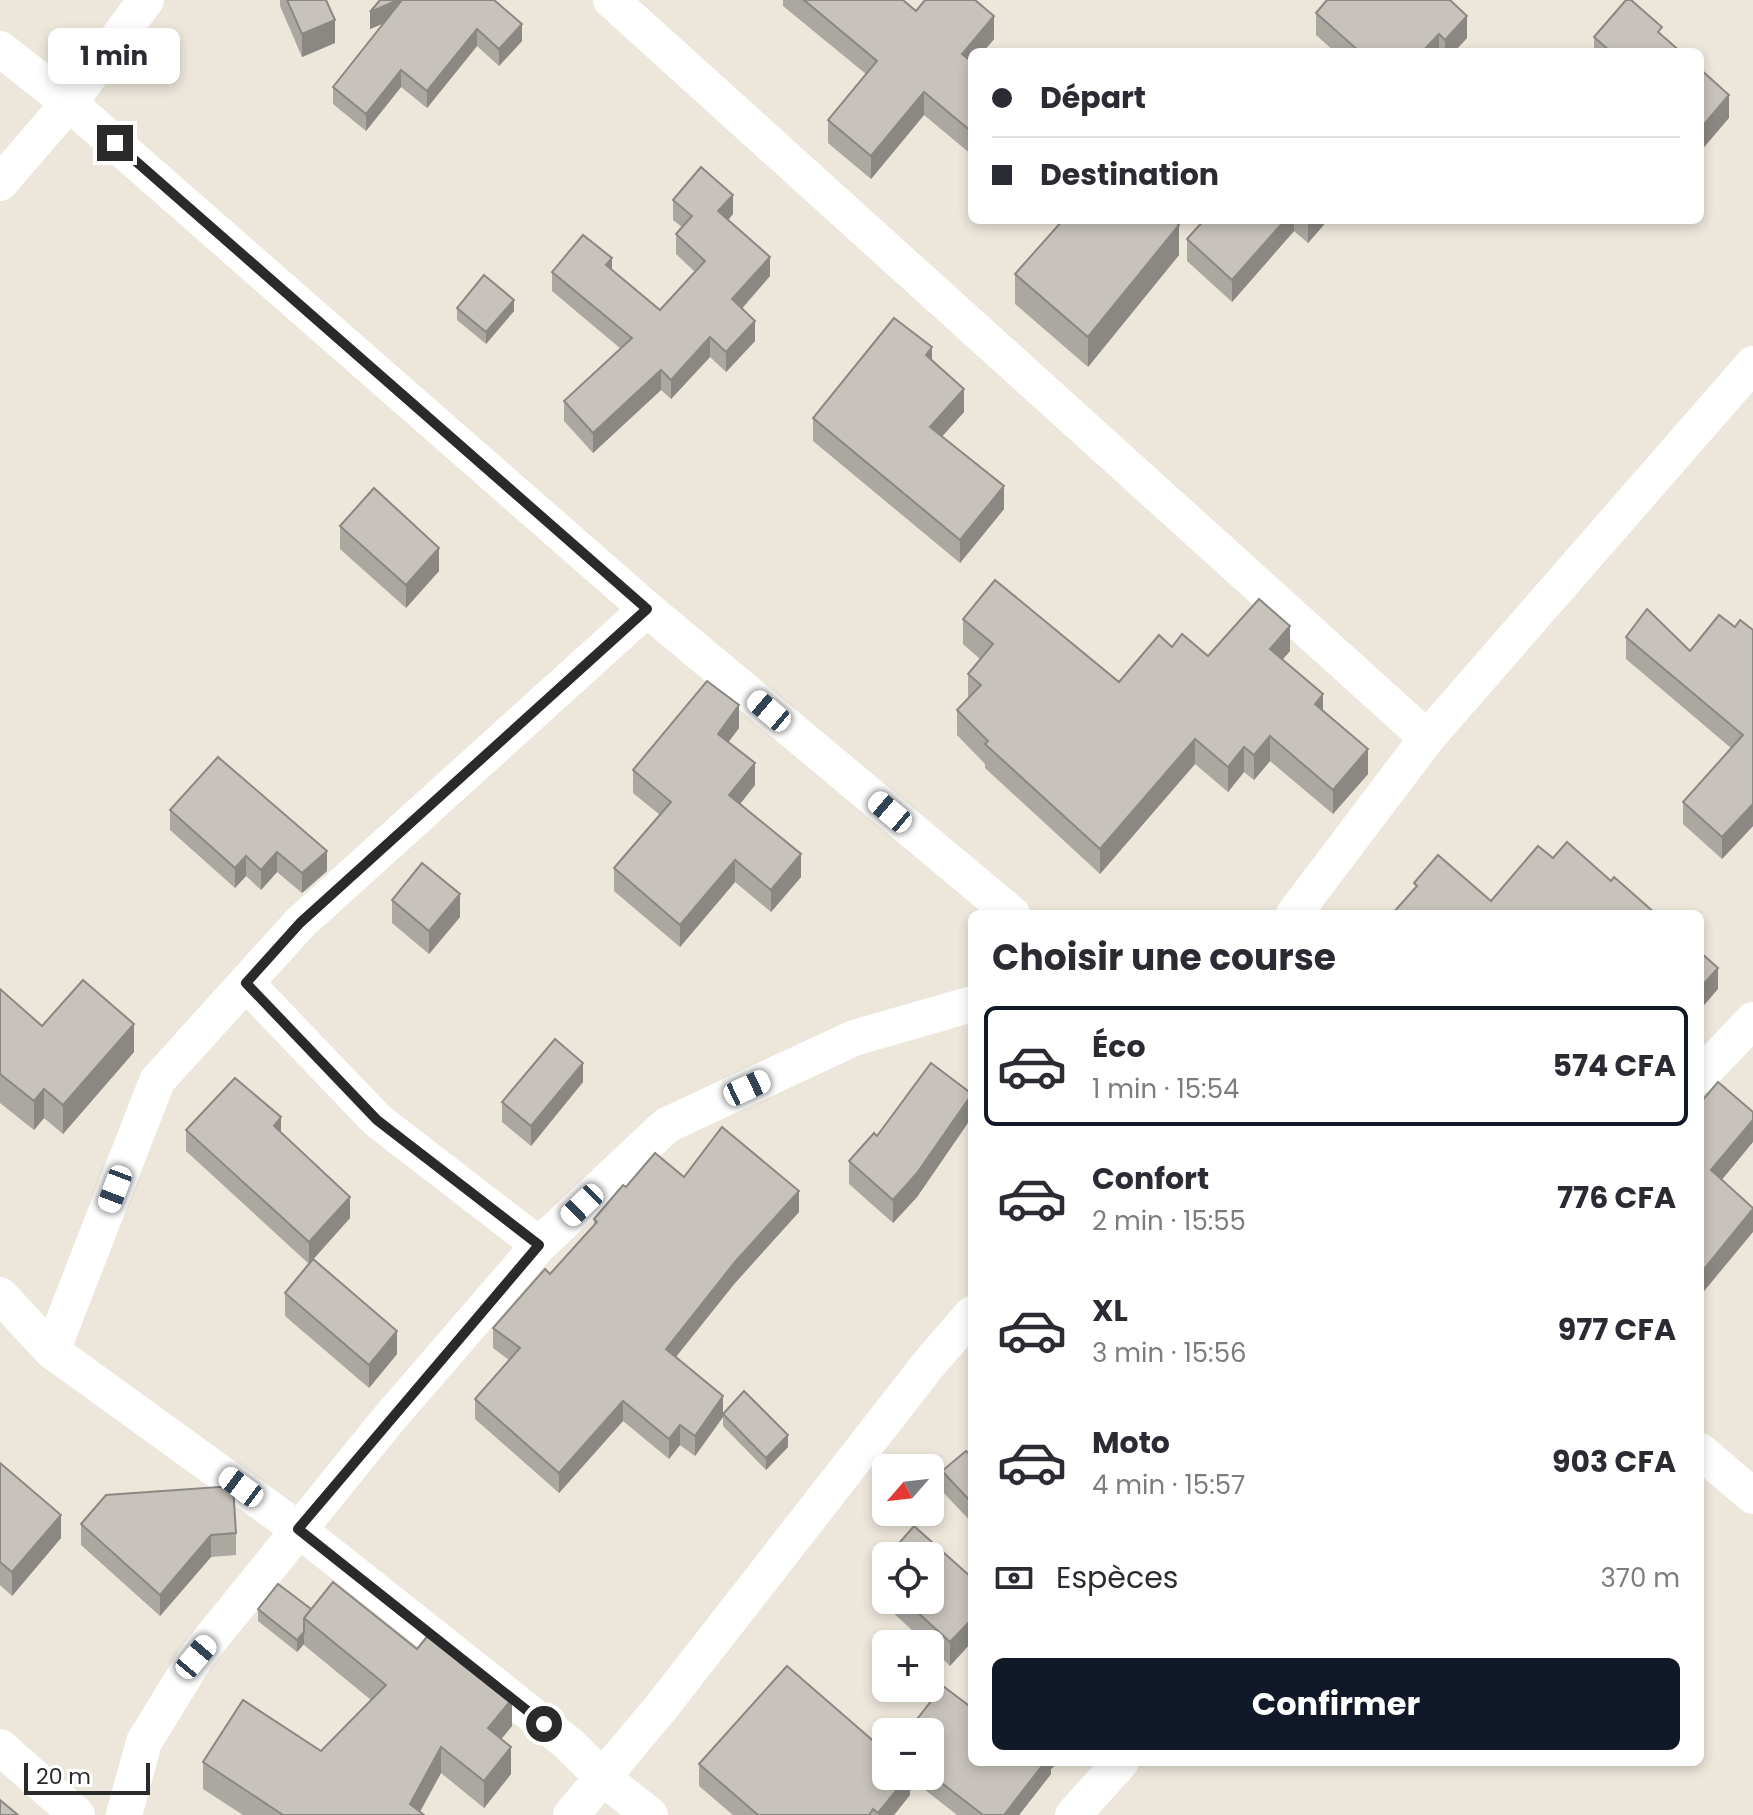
<!DOCTYPE html>
<html lang="fr">
<head>
<meta charset="utf-8">
<style>
	body { margin:0; font-family:Poppins,sans-serif; background:#f2f2f3; color:#2b2b33; height:100vh; display:flex; flex-direction:column; font-size:30px; white-space:nowrap }
	* { box-sizing:border-box; margin:0 }
	p { font-size:26px; color:#7c7c81 }
	.icon { flex:none; width:44px; height:44px; fill:none; stroke:currentColor; stroke-width:2; stroke-linecap:round; stroke-linejoin:round }
	.map { position:relative; flex:1; overflow:hidden }
	.sheet { position:absolute; left:968px; top:910px; width:736px; height:856px; display:flex; flex-direction:column; background:#fff; border-radius:12px; box-shadow:0 4px 12px #0003 }
	.sheet>* { flex:none }
	.top-card { position:absolute; left:968px; top:48px; width:736px; height:176px; border-radius:12px; box-shadow:0 4px 12px #0003; display:grid; align-content:center; height:176px; padding:0 24px; background:#fff }
	.needle { width:52px; rotate:242deg }
	.tools { position:absolute; left:872px; top:1454px; display:grid; gap:16px }
	.tools a { display:grid; place-items:center; width:72px; height:72px; border-radius:12px; background:#fff; box-shadow:0 4px 12px #0003; font-size:40px }
	.scale { position:absolute; left:24px; bottom:20px; width:126px; box-sizing:border-box; padding-left:8px; border:4px solid #2a2a2a; border-top:0; font-size:22px; line-height:28px; white-space:nowrap; color:#2a2a2a; -webkit-text-stroke:6px #fff; paint-order:stroke }
	.end { position:absolute; width:36px; height:36px; margin:-18px; border:10px solid #2a2a2a; background:#fff; box-shadow:0 0 0 4px #fff }
	.from { border-radius:50% }
	.bubble { position:absolute; height:56px; border-radius:12px; background:#fff; box-shadow:0 4px 12px #0003; font-size:26px; font-weight:700; line-height:56px; text-align:center }
	.car { position:absolute; width:24px; height:48px; margin:-24px -12px; border-radius:10px; box-shadow:0 0 6px 2px #0007; background:linear-gradient(#fff 24%,#345 0 40%,#fff 0 76%,#345 0 86%,#fff 0) }
	.top-card b { display:flex; align-items:center; gap:28px; height:76px; font-size:30px }
	.top-card b+b { border-top:2px solid #e1e1e2 }
	.top-card i { width:20px; height:20px; background:#2b2b33 }
	ul { padding:0; list-style:none }
	li { display:flex; align-items:center; gap:24px; height:120px; margin:0 16px 12px; padding:0 8px; border:4px solid transparent; border-radius:12px }
	li div { flex:1 }
	li b { display:block; font-size:30px }
	li em { font-style:normal; font-weight:700 }
	li.selected { border-color:#111827 }
	li>.icon { width:72px; height:72px; stroke-width:1.5 }
	h2 { padding:0 24px; font-size:36px; line-height:96px }
	.pay { display:flex; align-items:center; gap:20px; height:88px; padding:0 24px; font-size:30px }
	.pay p { margin-inline-start:auto }
	.primary-button { display:flex; gap:16px; margin-top:auto; padding:16px 24px }
	.primary-button a { flex:1; height:92px; border-radius:12px; background:#111827; color:#fff; font-size:32px; font-weight:700; line-height:92px; text-align:center }
	.map>svg:first-child { display:block }
</style>
</head>
<body>
<div class="map">
<svg width="1753" height="1815" viewBox="0 0 1753 1815">
	<rect width="100%" height="100%" fill="#ece6db"/>
	<g fill="none" stroke-linecap="round" stroke-linejoin="round">
		<!-- street -->
		<g stroke="#fff" stroke-width="36">
			<path d="M611,0L1427,738"/>
			<path d="M0,49L69,103L647,609L1012,914"/>
			<path d="M0,183L69,103L146,0"/>
			<path d="M1294,914L1427,738L1753,364"/>
			<path d="M246,983L377,1120L539,1245"/>
			<path d="M1700,1076L1753,1020"/>
			<path d="M0,1295L52,1351L298,1529L569,1744L602,1777L650,1815"/>
			<path d="M52,1351L157,1081L300,923L647,609"/>
			<path d="M1700,1451L1753,1496"/>
			<path d="M0,1747L77,1815"/>
			<path d="M124,1815L144,1742L196,1657L387,1421L539,1245L667,1125L854,1038L972,1004"/>
			<path d="M571,1815L663,1705L928,1365L972,1314"/>
			<path d="M1073,1815L1121,1762"/>
		</g>
	</g>
	<!-- wall -->
	<g fill="#aba7a1">
		<path d="M280,0H326L335,43L302,57L280,6Z"/>
		<path d="M380,0L522,41L499,66L477,46L427,108L401,87L366,131L333,104V87L384,23L370,29Z"/>
		<path d="M783,0H903L916,11L994,39L983,52H972V155L924,115L871,179L828,143V120L866,74L783,6Z"/>
		<path d="M1316,13L1467,38L1454,52H1335L1316,35Z"/>
		<path d="M1662,35L1681,52H1594V37Z"/>
		<path d="M673,200L733,214L728,220L770,276L742,309L755,341L726,372L710,357L671,399L661,390L593,453L564,421V401L621,349L552,291V272L660,310L695,272L676,254V234L682,227L673,220Z"/>
		<path d="M1204,220H1328L1308,243L1294,231L1232,302L1187,261V239Z"/>
		<path d="M1072,222L1179,255L1088,367L1015,304V274Z"/>
		<path d="M457,308L514,311L486,344L457,320Z"/>
		<path d="M932,360L964,412L942,436L1004,509L960,563L813,441V418Z"/>
		<path d="M340,526L439,571L406,608L340,549Z"/>
		<path d="M963,619L1119,682L1172,647L1208,656L1290,651L1282,660L1323,711L1368,774L1333,814L1270,761L1254,780L1244,772L1228,792L1195,764L1100,874L985,768V764L957,735V710L968,699V674L980,659L963,644Z"/>
		<path d="M1735,627L1753,826L1722,859L1683,824V802L1731,748L1626,659V637L1690,651Z"/>
		<path d="M739,728L728,742L755,785L740,804L801,877L771,912L735,882L680,947L614,891V868L660,815L633,793V770Z"/>
		<path d="M170,810L327,871L302,893L277,872L261,890L246,876L235,888L170,830Z"/>
		<path d="M392,900L460,917L429,954L392,923Z"/>
		<path d="M0,989L42,1026L134,1052L63,1134L44,1118L34,1130L0,1103Z"/>
		<path d="M583,1082L531,1146L502,1122V1102Z"/>
		<path d="M972,1093V1117L917,1197L893,1223L849,1184V1161L877,1136Z"/>
		<path d="M186,1130L350,1218L309,1264L186,1151Z"/>
		<path d="M684,1177L799,1212L735,1283L676,1357L723,1414L788,1447L766,1470L723,1426V1417L695,1456L680,1445L669,1459L623,1421L559,1493L475,1419V1399L509,1360L493,1348V1328L550,1274L594,1226V1219L626,1187Z"/>
		<path d="M285,1293L397,1354L369,1388L285,1316Z"/>
		<path d="M972,1456V1523L942,1491V1471Z"/>
		<path d="M0,1463L61,1538L12,1596L0,1585Z"/>
		<path d="M81,1524L236,1533V1555L211,1557L160,1616L81,1545Z"/>
		<path d="M886,1559V1594L880,1589V1565Z"/>
		<path d="M972,1578L950,1666L930,1647V1644H927L889,1609V1600H930Z"/>
		<path d="M258,1609H311L512,1726L501,1739L511,1774L484,1808L441,1773L420,1812L424,1815H243L203,1789V1762L321,1751L371,1700L304,1645V1644L297,1652L258,1621Z"/>
		<path d="M930,1732L972,1762H1058L1051,1769V1774L1019,1815H957L910,1778V1795L894,1815H733L699,1786V1764L886,1776H930Z"/>
	</g>
	<!-- shaded-wall -->
	<g fill="#8b8883">
		<path d="M398,0H404V15L370,29V12Z"/>
		<path d="M994,16V39L983,52H972V65L962,54Z"/>
		<path d="M1467,16V38L1454,52H1445V40Z"/>
		<path d="M335,20V43L302,57V34Z"/>
		<path d="M522,24V41L499,66V49Z"/>
		<path d="M477,29V46L427,108V91Z"/>
		<path d="M1439,34V52H1422Z"/>
		<path d="M401,70V87L366,131V114Z"/>
		<path d="M924,92V115L871,179V156Z"/>
		<path d="M1729,95V118L1700,152V129Z"/>
		<path d="M733,195V214L718,231V211Z"/>
		<path d="M1285,220H1294V231L1232,302V280Z"/>
		<path d="M1310,220H1328L1308,243V222Z"/>
		<path d="M1179,225V255L1088,367V337Z"/>
		<path d="M770,257V276L732,319V299Z"/>
		<path d="M612,258V278L606,265Z"/>
		<path d="M514,300V311L486,344V332Z"/>
		<path d="M755,321V341L726,372V352Z"/>
		<path d="M710,337V357L671,399V380Z"/>
		<path d="M932,347V370L926,355Z"/>
		<path d="M661,370V390L593,453V433Z"/>
		<path d="M964,389V412L930,450V427Z"/>
		<path d="M1004,486V509L960,563V540Z"/>
		<path d="M439,548V571L406,608V585Z"/>
		<path d="M1290,626V651L1270,674V649Z"/>
		<path d="M1323,694V719L1315,704Z"/>
		<path d="M739,705V728L718,756V734Z"/>
		<path d="M1270,736V761L1254,780V755Z"/>
		<path d="M1195,739V764L1100,874V849Z"/>
		<path d="M1244,747V772L1228,792V767Z"/>
		<path d="M1368,749V774L1333,814V790Z"/>
		<path d="M755,763V785L729,818V795Z"/>
		<path d="M1753,804V826L1722,859V837Z"/>
		<path d="M327,851V871L302,893V873Z"/>
		<path d="M277,852V872L261,890V870Z"/>
		<path d="M801,854V877L771,912V890Z"/>
		<path d="M246,856V876L235,888V868Z"/>
		<path d="M735,860V882L680,947V925Z"/>
		<path d="M460,894V917L429,954V931Z"/>
		<path d="M1718,968V989L1700,1010V988Z"/>
		<path d="M134,1024V1052L63,1134V1105Z"/>
		<path d="M583,1063V1082L531,1146V1126Z"/>
		<path d="M44,1089V1118L34,1130V1101Z"/>
		<path d="M972,1094V1117L917,1197L893,1223V1200Z"/>
		<path d="M281,1117V1139L274,1126Z"/>
		<path d="M1753,1120V1142L1711,1193V1170Z"/>
		<path d="M799,1191V1212L735,1283L666,1369V1349L735,1262Z"/>
		<path d="M350,1197V1218L309,1264V1242Z"/>
		<path d="M1753,1209V1232L1700,1296V1274Z"/>
		<path d="M397,1331V1354L369,1388V1365Z"/>
		<path d="M723,1396V1417L695,1456V1436Z"/>
		<path d="M623,1401V1421L559,1493V1473Z"/>
		<path d="M680,1425V1445L669,1459V1439Z"/>
		<path d="M788,1435V1447L766,1470V1458Z"/>
		<path d="M61,1515V1538L12,1596V1572Z"/>
		<path d="M211,1535V1557L160,1616V1595Z"/>
		<path d="M972,1619V1642L950,1666V1642Z"/>
		<path d="M304,1632V1644L297,1652V1640Z"/>
		<path d="M512,1699V1726L488,1755V1728Z"/>
		<path d="M441,1747V1773L418,1815L410,1804Z"/>
		<path d="M511,1747V1774L484,1808V1781Z"/>
		<path d="M1045,1762H1058L1051,1769V1774L1019,1815H1004Z"/>
		<path d="M908,1776H910V1795L894,1815H878V1813Z"/>
	</g>
	<!-- building -->
	<g fill="#c7c2bb" stroke="#8b8883" stroke-width="2">
		<path d="M287,0H326L335,20L302,34Z"/>
		<path d="M380,0H398L370,12Z"/>
		<path d="M402,0H494L522,24L499,49L477,29L427,91L401,70L366,114L333,87Z"/>
		<path d="M804,0H903L916,11L925,0H975L994,16L962,54L972,62V132L924,92L871,156L828,120L877,61Z"/>
		<path d="M1327,0H1450L1467,16L1445,40L1439,34L1422,52H1360L1316,13Z"/>
		<path d="M1626,0H1631L1662,27L1658,32L1681,52H1611L1594,37Z"/>
		<path d="M1700,69L1729,95L1700,129Z"/>
		<path d="M701,167L733,195L718,211L770,257L732,299L755,321L726,352L710,337L671,380L661,370L593,433L564,401L632,338L552,272L583,235L612,258L606,265L660,310L705,261L676,234L692,216L673,200Z"/>
		<path d="M1063,220H1070L1072,222L1074,220H1174L1179,225L1088,337L1015,274Z"/>
		<path d="M1204,220H1285L1232,280L1187,239Z"/>
		<path d="M484,275L514,300L486,332L457,308Z"/>
		<path d="M894,318L932,347L926,355L964,389L930,427L1004,486L960,540L813,418Z"/>
		<path d="M374,488L439,548L406,585L340,526Z"/>
		<path d="M995,580L1119,682L1159,635L1172,647L1182,634L1208,656L1259,599L1290,626L1270,649L1323,694L1315,704L1368,749L1333,790L1270,736L1254,755L1244,747L1228,767L1195,739L1100,849L985,744L988,741L957,710L981,685L968,674L993,644L963,619Z"/>
		<path d="M1647,609L1690,651L1719,615L1735,627L1740,620L1753,630V804L1722,837L1683,802L1743,735L1626,637Z"/>
		<path d="M707,681L739,705L718,734L755,763L729,795L801,854L771,890L735,860L680,925L614,868L671,802L633,770Z"/>
		<path d="M218,757L327,851L302,873L277,852L261,870L246,856L235,868L170,810Z"/>
		<path d="M1567,842L1611,881L1614,877L1656,914H1392L1417,886L1414,883L1438,855L1491,901L1538,846L1553,858Z"/>
		<path d="M422,863L460,894L429,931L392,900Z"/>
		<path d="M1700,952L1718,968L1700,988Z"/>
		<path d="M83,980L134,1024L63,1105L44,1089L34,1101L0,1074V989L42,1026Z"/>
		<path d="M555,1039L583,1063L531,1126L502,1102Z"/>
		<path d="M931,1063L972,1094L917,1173L893,1200L849,1161L874,1133L877,1136Z"/>
		<path d="M235,1078L281,1117L274,1126L350,1197L309,1242L186,1130Z"/>
		<path d="M1718,1082L1753,1112V1120L1711,1170L1753,1208V1209L1700,1274V1103Z"/>
		<path d="M722,1127L799,1191L735,1262L666,1349L723,1396L695,1436L680,1425L669,1439L623,1401L559,1473L475,1399L520,1348L493,1328L545,1269L550,1274L597,1222L594,1219L623,1185L626,1187L655,1153L684,1177Z"/>
		<path d="M313,1259L397,1331L369,1365L285,1293Z"/>
		<path d="M744,1391L788,1435L766,1458L723,1414Z"/>
		<path d="M966,1451L972,1456V1503L942,1471Z"/>
		<path d="M0,1463L61,1515L12,1572L0,1562Z"/>
		<path d="M233,1486L236,1533L211,1535L160,1595L81,1524L106,1495Z"/>
		<path d="M914,1526L972,1578V1619L950,1642L904,1600H930V1556H888Z"/>
		<path d="M886,1559V1571L880,1565Z"/>
		<path d="M333,1582L417,1649L430,1633L512,1699L488,1728L511,1747L484,1781L441,1747L410,1804L424,1815H283L203,1762L243,1700L321,1751L386,1685L304,1618Z"/>
		<path d="M278,1584L311,1609L304,1618V1632L297,1640L258,1609Z"/>
		<path d="M787,1666L886,1752V1776H908L878,1813L873,1809L869,1815H758L699,1764Z"/>
		<path d="M943,1686L972,1708V1762H1045L1004,1815H983L930,1774V1732H907Z"/>
		<path d="M0,1800L18,1815H0Z"/>
	</g>
	<g fill="none" stroke-linecap="round" stroke-linejoin="round">
		<!-- route -->
		<path stroke="#2a2a2a" stroke-width="10" d="M115,143L647,609L300,923L246,983L377,1120L539,1245L298,1529L544,1724"/>
	</g>
</svg>
<div class="tools">
<a><svg class="needle" viewBox="-14 -14 28 28"><path d="M0-13l5 13h-10z" fill="#e53935"/><path d="M0 13l5-13h-10z" fill="#7c7c81"/></svg></a>
<a><svg class="icon" aria-label="locate" viewBox="0 0 24 24"><circle cx="12" cy="12" r="6"/><path d="M12 2v4M12 18v4M2 12h4M18 12h4"/></svg></a>
<a>+</a>
<a>−</a>
</div>
<div class="scale">20 m</div>
<i class="end from" style="left:544px;top:1724px"></i>
<i class="end" style="left:115px;top:143px"></i>
<div class="bubble" style="left:48px;top:28px;width:132px">1 min</div>
<i class="car" style="left:769px;top:711px;rotate:310deg"></i>
<i class="car" style="left:890px;top:812px;rotate:310deg"></i>
<i class="car" style="left:747px;top:1088px;rotate:65deg"></i>
<i class="car" style="left:115px;top:1189px;rotate:201deg"></i>
<i class="car" style="left:582px;top:1205px;rotate:226deg"></i>
<i class="car" style="left:241px;top:1487px;rotate:307deg"></i>
<i class="car" style="left:196px;top:1657px;rotate:40deg"></i>
<div class="top-card">
<b><i class="from"></i>Départ</b>
<b><i></i>Destination</b>
</div>
<section class="sheet">
<h2>Choisir une course</h2>
<ul>
<li class="selected"><svg class="icon" aria-label="car" viewBox="0 0 24 24"><path d="M5 17H2v-5l4-1 3-4h7l3 4 3 1v5h-3M9 17h6M6 11h13"/><circle cx="7" cy="17" r="2"/><circle cx="17" cy="17" r="2"/></svg><div><b>Éco</b><p>1 min · 15:54</p></div><em>574 CFA</em></li>
<li><svg class="icon" aria-label="car" viewBox="0 0 24 24"><path d="M5 17H2v-5l4-1 3-4h7l3 4 3 1v5h-3M9 17h6M6 11h13"/><circle cx="7" cy="17" r="2"/><circle cx="17" cy="17" r="2"/></svg><div><b>Confort</b><p>2 min · 15:55</p></div><em>776 CFA</em></li>
<li><svg class="icon" aria-label="car" viewBox="0 0 24 24"><path d="M5 17H2v-5l4-1 3-4h7l3 4 3 1v5h-3M9 17h6M6 11h13"/><circle cx="7" cy="17" r="2"/><circle cx="17" cy="17" r="2"/></svg><div><b>XL</b><p>3 min · 15:56</p></div><em>977 CFA</em></li>
<li><svg class="icon" aria-label="car" viewBox="0 0 24 24"><path d="M5 17H2v-5l4-1 3-4h7l3 4 3 1v5h-3M9 17h6M6 11h13"/><circle cx="7" cy="17" r="2"/><circle cx="17" cy="17" r="2"/></svg><div><b>Moto</b><p>4 min · 15:57</p></div><em>903 CFA</em></li>
</ul>
<div class="pay"><svg class="icon" aria-label="cash" viewBox="0 0 24 24"><path d="M3 7h18v10H3z"/><circle cx="12" cy="12" r="2"/></svg>Espèces<p>370 m</p></div>
<div class="primary-button"><a>Confirmer</a></div>
</section>
</div>
</body>
</html>
